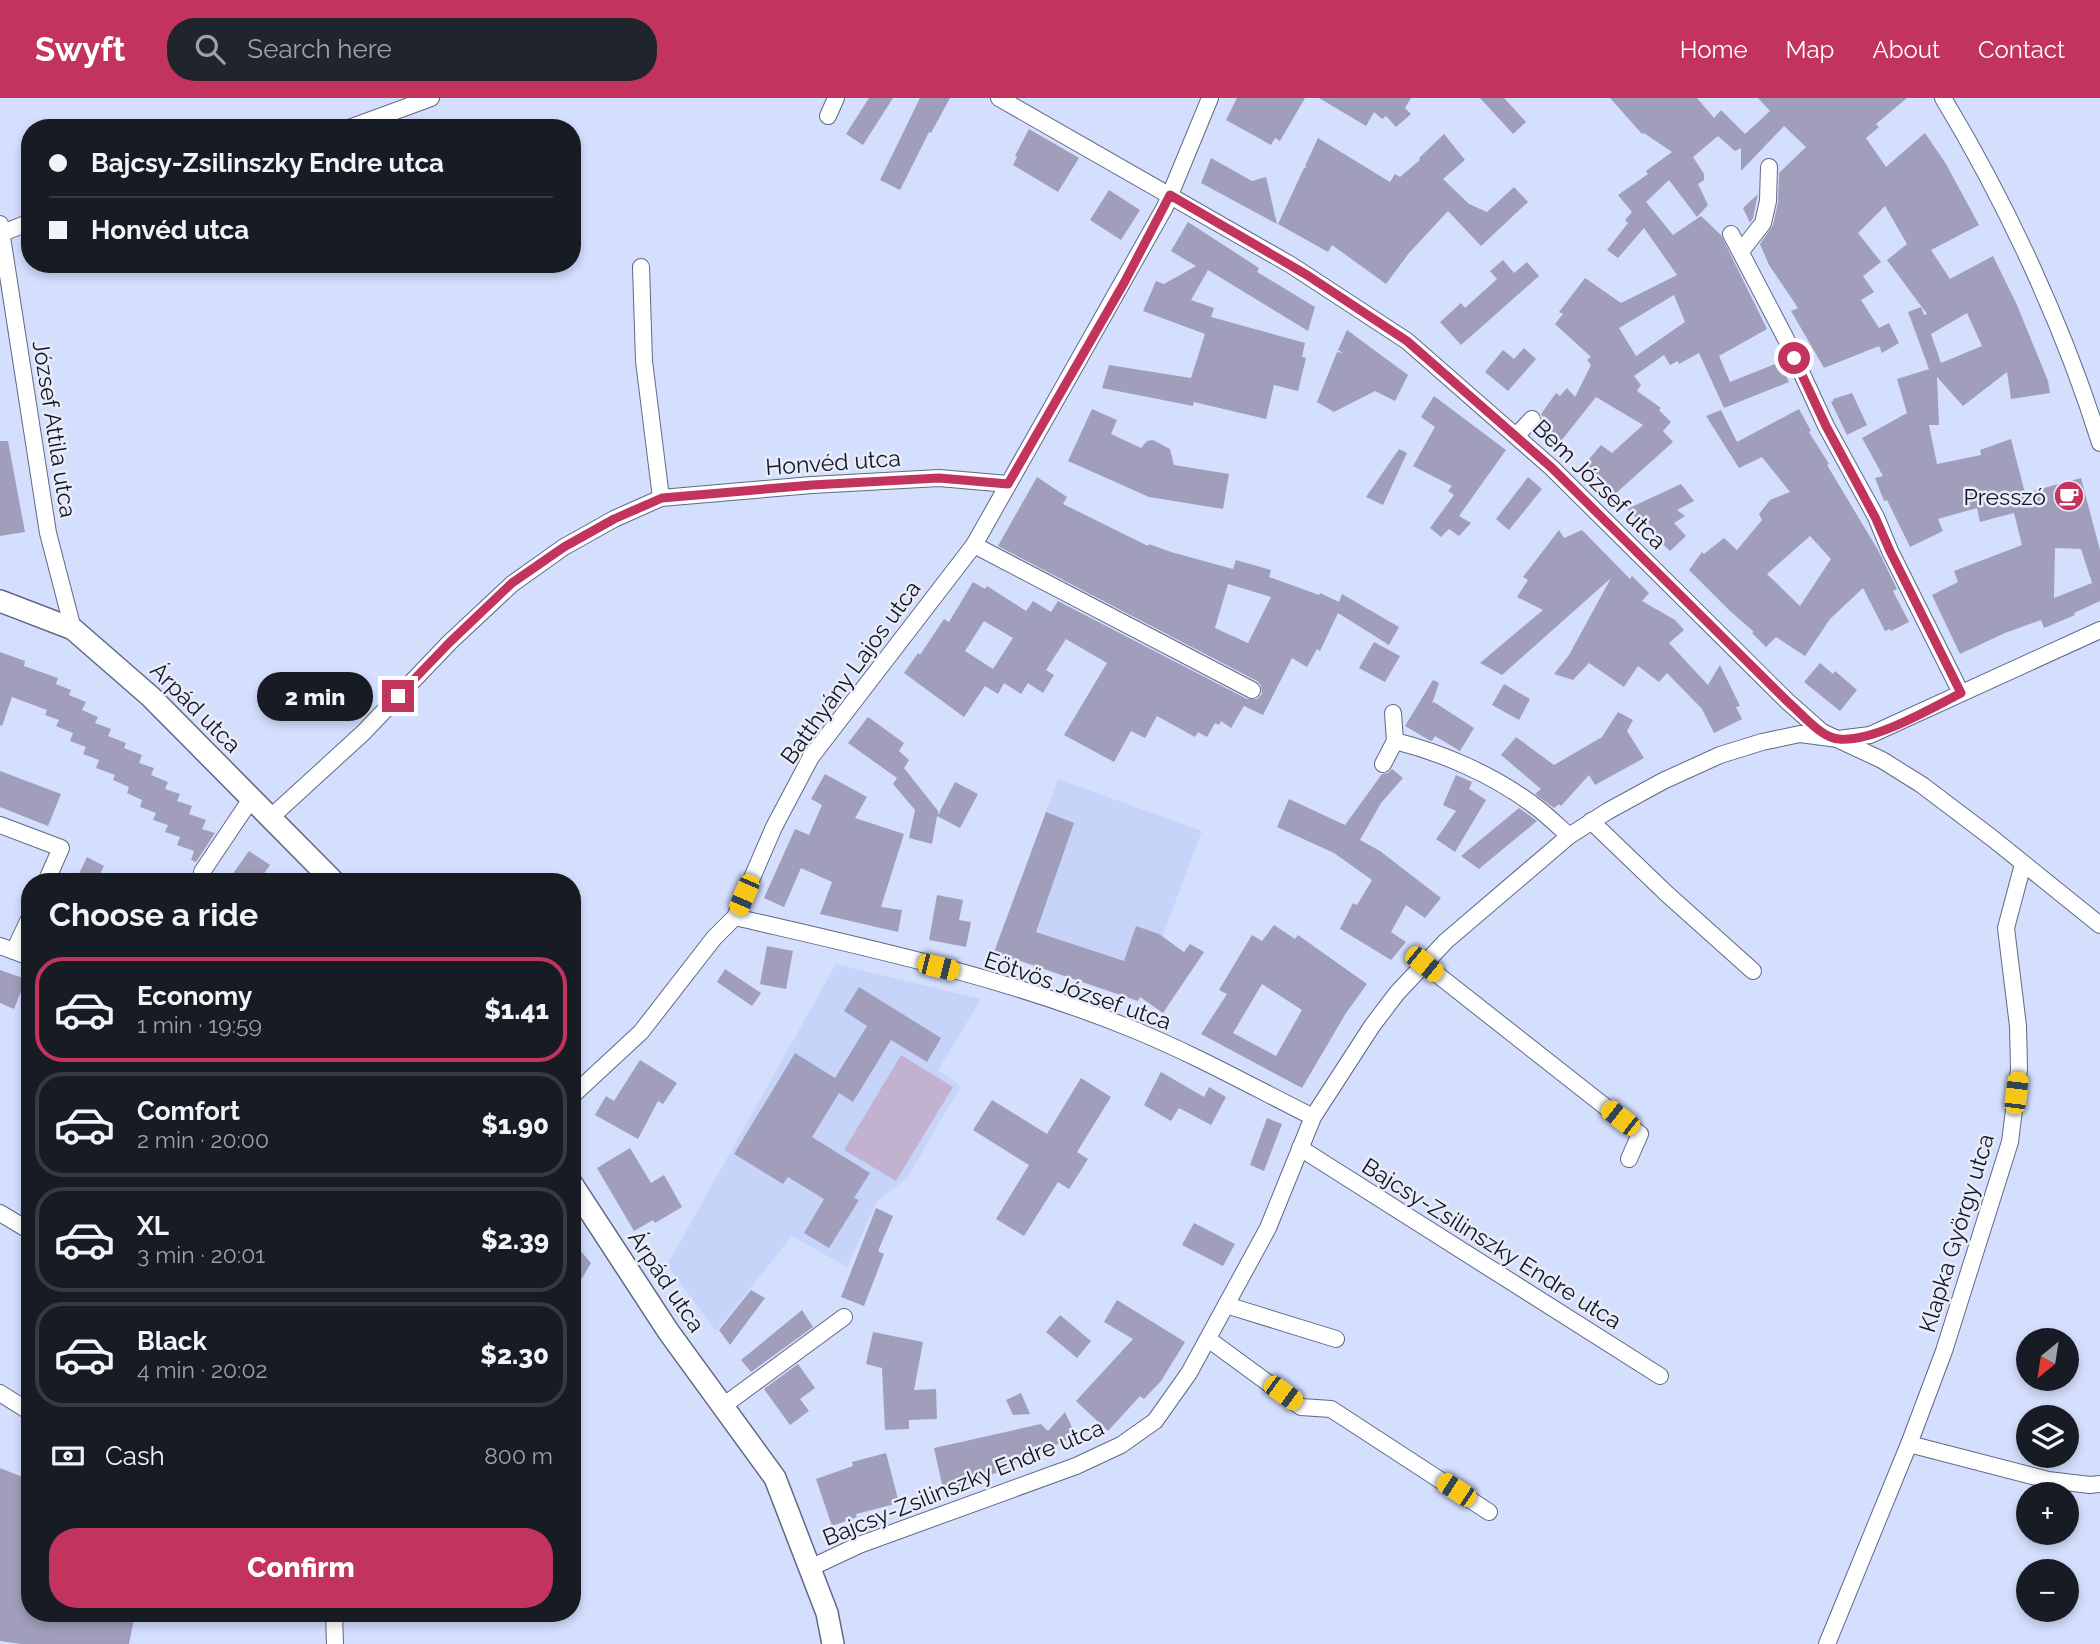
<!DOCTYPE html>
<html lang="en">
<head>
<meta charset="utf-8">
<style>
	body { margin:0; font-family:Raleway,sans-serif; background:#20242c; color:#f1f3f6; height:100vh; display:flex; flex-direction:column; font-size:26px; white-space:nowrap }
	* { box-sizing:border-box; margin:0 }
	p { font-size:23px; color:#9ea1a6 }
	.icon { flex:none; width:38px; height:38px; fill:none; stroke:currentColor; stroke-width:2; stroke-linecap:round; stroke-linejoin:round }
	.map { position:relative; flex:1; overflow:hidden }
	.details { position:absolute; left:21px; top:775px; width:560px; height:749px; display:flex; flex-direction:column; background:#171b24; border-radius:28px; box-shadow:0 4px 10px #0003 }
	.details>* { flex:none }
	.top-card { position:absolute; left:21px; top:21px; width:560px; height:154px; border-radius:28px; box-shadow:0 4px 10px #0003; display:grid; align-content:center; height:154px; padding:0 28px; background:#171b24 }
	.needle { width:46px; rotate:210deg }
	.fabs { position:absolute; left:2016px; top:1230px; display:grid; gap:14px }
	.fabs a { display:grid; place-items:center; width:63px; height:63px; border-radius:50%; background:#171b24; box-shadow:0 4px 10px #0003; font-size:35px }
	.end { position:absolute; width:32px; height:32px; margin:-16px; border:9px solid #c2345e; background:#fff; box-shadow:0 0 0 4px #fff }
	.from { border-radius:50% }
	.bubble { position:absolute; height:49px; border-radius:24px; background:#171b24; box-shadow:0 4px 10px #0003; font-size:23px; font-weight:800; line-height:49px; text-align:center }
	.car { position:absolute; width:21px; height:42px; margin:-21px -10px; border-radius:9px; box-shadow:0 0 5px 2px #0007; background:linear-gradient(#f5c518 24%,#345 0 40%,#f5c518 0 76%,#345 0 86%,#f5c518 0) }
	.top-card b { display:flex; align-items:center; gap:24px; height:66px; font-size:26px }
	.top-card b+b { border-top:2px solid #363941 }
	.top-card i { width:18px; height:18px; background:#f1f3f6 }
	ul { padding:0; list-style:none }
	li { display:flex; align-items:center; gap:21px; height:105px; margin:0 14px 10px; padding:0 14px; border:4px solid #363941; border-radius:28px }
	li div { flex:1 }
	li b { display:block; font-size:26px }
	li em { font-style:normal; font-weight:800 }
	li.current { border-color:#c2345e }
	li>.icon { width:63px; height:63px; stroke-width:1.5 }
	h2 { padding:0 28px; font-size:32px; line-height:84px }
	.pay { display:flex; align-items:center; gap:18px; height:77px; padding:0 28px; font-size:26px }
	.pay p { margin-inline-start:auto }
	.button { display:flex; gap:14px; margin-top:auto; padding:14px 28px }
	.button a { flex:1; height:80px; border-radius:28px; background:#c2345e; color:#fff; font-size:28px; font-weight:800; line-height:80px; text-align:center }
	header { display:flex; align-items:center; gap:42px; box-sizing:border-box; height:98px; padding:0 35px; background:#c2345e; color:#fff }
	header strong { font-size:33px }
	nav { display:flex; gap:38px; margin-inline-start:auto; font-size:24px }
	.search { width:490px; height:63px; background:#20242c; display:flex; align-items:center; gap:18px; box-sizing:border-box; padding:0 24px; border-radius:28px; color:#9ea1a6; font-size:26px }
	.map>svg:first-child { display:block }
</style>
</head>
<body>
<header>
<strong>Swyft</strong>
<div class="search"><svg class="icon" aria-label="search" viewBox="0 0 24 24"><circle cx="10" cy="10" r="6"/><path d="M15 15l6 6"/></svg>Search here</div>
<nav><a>Home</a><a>Map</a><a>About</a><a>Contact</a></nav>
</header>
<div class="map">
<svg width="2100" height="1546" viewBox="0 0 2100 1546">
	<rect width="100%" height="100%" fill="#d4dffe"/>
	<!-- built -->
	<g fill="#c7d4fa">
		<path d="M1058,681L1202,733L1138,903L994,854Z"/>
		<path d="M836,866L981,901L938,972L961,988L907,1080L877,1104L847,1169L792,1138L716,1233L667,1167Z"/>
	</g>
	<!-- green -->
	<path fill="#c2b2cf" d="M901,957L953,989L896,1083L844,1052Z"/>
	<!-- building -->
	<g fill="#a19ebc" fill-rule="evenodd">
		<path d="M869,0H893L863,47L846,36Z"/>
		<path d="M920,0H950L931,35L929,34L900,92L880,82Z"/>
		<path d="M1237,0H1305L1280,43L1275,40L1271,47L1226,22Z"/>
		<path d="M1319,0H1411L1405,10L1411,16L1396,29L1386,18L1382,21L1374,14L1366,28Z"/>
		<path d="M1480,0H1504L1526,24L1513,36Z"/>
		<path d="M1610,0H1697L1714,20L1721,12L1745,36L1770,13L1758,0H1907L1876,26L1879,29L1866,40L1886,69L1925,35L1946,66L1979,127L1931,152L1950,181L1993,158L2017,207L2048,283L2050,295L2011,301L2007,274L1963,308L1937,279L1939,327H1929L1937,366L1981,357L1980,352L2011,341L2025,395L2081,380L2100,452V503L2074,515L2075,517L2044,530L2041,522L2005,535L1960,556L1932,497L1958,484L1954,473L2022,447L2014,415L1980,424L1977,410L1938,421L1943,433L1910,449L1887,402L1884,403L1875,380L1883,378L1862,340L1907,315L1897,281L1929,271L1908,214L1921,209L1924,217L1927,216L1887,162L1907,146L1885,108L1858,135L1881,164L1863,178L1874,194L1861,202L1879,230L1889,225L1899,245L1882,255L1879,248L1824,270L1791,213L1798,210L1769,167L1760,146L1773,127L1778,104L1779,75L1806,49L1784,28L1741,73V50L1735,53L1718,38L1693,59L1704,76V82L1698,86L1708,107L1697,119L1669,82L1646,104L1673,137L1701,118L1721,137L1767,231L1719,258L1730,284L1780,264L1789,284L1724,310L1699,255L1679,266L1678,263L1670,267L1664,257L1634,278L1641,287L1637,293L1661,310L1659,312L1671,324L1663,333L1673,344L1614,397L1584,367L1601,347L1612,355L1643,327L1596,299L1561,343L1541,326L1544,320L1541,316L1556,295L1560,298L1567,290L1575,299L1591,267L1587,262L1591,259L1555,226L1563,216L1559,214L1585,180L1621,205L1677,177L1644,130L1618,160L1607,152L1628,125L1625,122L1632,114L1618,97L1648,76L1646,73L1672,54L1644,35L1642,36ZM1674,197L1685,224L1636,258L1619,230ZM1967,215L1982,248L1941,265L1931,236ZM2055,450L2081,451L2092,485L2054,500Z"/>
		<path d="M1029,31L1079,60L1058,94L1013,67L1017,59L1015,58Z"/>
		<path d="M1444,36L1465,62L1443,81L1469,106L1487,114L1514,89L1528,104L1481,148L1448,113L1409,155L1386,186L1332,147L1328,154L1278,126L1304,70L1307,69L1305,68L1318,40L1390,84L1395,76L1400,79L1420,62L1419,60Z"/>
		<path d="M1211,60L1252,83L1266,79L1277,126L1201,85Z"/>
		<path d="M1109,92L1140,112L1121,142L1090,122Z"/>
		<path d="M1758,96L1753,120L1750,125L1743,110Z"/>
		<path d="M1188,124L1259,170L1257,174L1315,209L1308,233L1208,172L1191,202L1214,210L1211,219L1305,245L1302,259L1306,260L1298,293L1274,287L1266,321L1194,304L1193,308L1102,290L1109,267L1191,280L1205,236L1143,213L1156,183L1164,186L1196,168L1171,153Z"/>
		<path d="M1503,162L1514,175L1527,164L1539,178L1461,247L1440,224L1461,205L1465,210L1497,181L1490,173Z"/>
		<path d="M1347,232L1408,277L1395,303L1375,293L1334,314L1317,304L1337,254L1343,255L1338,252Z"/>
		<path d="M1524,250L1536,261L1508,293L1485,274L1503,252L1514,261Z"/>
		<path d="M1852,295L1867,327L1847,337L1831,304L1834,302L1833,301Z"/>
		<path d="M1434,298L1506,352L1459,418L1471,425L1459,438L1449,431L1441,439L1430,430L1454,397L1448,393L1452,388L1413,368L1435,329L1421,319Z"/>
		<path d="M1092,311L1117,322L1111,336L1141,350L1147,343L1153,342L1170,351L1174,367L1229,376L1223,411L1149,399L1068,363Z"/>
		<path d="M1799,311L1811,333L1809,334L1829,366L1827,367L1878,452L1897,491L1893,493L1909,524L1891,533L1890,531L1885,533L1863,490L1830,521L1805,558L1776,539L1766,549L1752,535L1754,534L1729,512L1689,472L1702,454L1704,456L1724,440L1737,452L1762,422L1759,416L1770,402L1790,394L1762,359L1739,370L1706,318L1721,312L1737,344ZM1810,438L1831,461L1800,508L1767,476Z"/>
		<path d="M0,343H8L25,434L0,438Z"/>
		<path d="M1399,351L1407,355L1383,407L1366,399Z"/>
		<path d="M1037,379L1067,399L1063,406L1148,448L1149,446L1171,454L1233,471L1236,462L1271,472L1269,479L1319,497L1320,495L1339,504L1342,496L1399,529L1389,547L1338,515L1320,553L1317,551L1307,569L1292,560L1263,617L1244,608L1231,630L1221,623L1219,627L1215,625L1207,639L1198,634L1195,639L1157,618L1145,640L1131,633L1114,664L1064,637L1107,565L1066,541L1046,572L1054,577L1043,595L1028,585L1021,596L1004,585L998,596L985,588L964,619L904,575L918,555L920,557L944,521L949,524L973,484L985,491L987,488L1026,513L1033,503L1051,514L1058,503L1247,601H1257L1262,596L1261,587L1257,583L998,448ZM1228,486L1271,499L1248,545L1215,530ZM984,523L1013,540L993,571L965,553Z"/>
		<path d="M1528,379L1542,391L1509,432L1496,421Z"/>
		<path d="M1681,386L1694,403L1677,412L1685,418L1674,425L1686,438L1670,453L1627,411Z"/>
		<path d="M1559,432L1564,440L1582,432L1630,481L1632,478L1649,495L1642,503L1675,522L1684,532L1669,545L1708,587L1720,567L1740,608L1736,609L1742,621L1714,635L1702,611L1667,575L1659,584L1638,568L1624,589L1589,565L1573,582L1554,576L1569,557L1611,480L1502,577L1480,565L1543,512L1517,499L1528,482L1523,479Z"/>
		<path d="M1374,544L1400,558L1385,584L1359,570Z"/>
		<path d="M0,554L25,563L24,568L58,580L56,586L71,592L69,597L86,604L82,612L98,619L95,625L111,631L108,638L126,645L124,650L142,657L139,665L154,670L151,677L168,684L165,691L180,696L177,703L192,708L189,716L206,722L202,731L215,735L196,764L191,762L194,753L177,747L180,739L165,734L168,727L153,722L156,715L140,709L142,702L127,695L129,689L113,682L115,677L96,670L99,662L83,656L86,649L70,643L73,635L56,628L59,622L45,617L47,612L12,599L2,628L0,627Z"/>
		<path d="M1820,565L1833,576L1835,573L1857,592L1840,613L1804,584Z"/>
		<path d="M1433,582L1439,585L1432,606L1434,604L1474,630L1460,653L1435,638L1432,643L1429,642L1405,628Z"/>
		<path d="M1504,586L1530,601L1519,622L1492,607Z"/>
		<path d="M1618,614L1633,622L1627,633L1644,660L1595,687L1589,677L1561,708L1559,706L1554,710L1535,696L1541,691L1501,657L1516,639L1554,667L1602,639Z"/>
		<path d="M868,619L904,645L899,653L909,662L904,670L938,713V717L955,684L978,696L960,730L937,718L932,746L909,740L915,712L893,686L897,680L848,645Z"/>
		<path d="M1392,671L1403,680L1381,705L1360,742L1380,753L1441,800L1425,820L1406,807L1391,834L1406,844L1391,862L1340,831L1353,805L1357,807L1372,782L1334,755L1277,729L1289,701L1345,727L1382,676L1388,675Z"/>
		<path d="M0,673L61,696L48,728L0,709Z"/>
		<path d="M825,676L867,699L855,720L904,736L881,809L902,812L898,834L820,816L832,784L801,770L784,809L764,800L795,731L809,737L822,707L811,701Z"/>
		<path d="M1456,677L1472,684L1469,691L1486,702L1455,754L1436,741L1456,713L1443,707Z"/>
		<path d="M1519,710L1537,723L1479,771L1461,758Z"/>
		<path d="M1046,714L1074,725L1036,834L1124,863L1136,828L1159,836L1184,854L1190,846L1204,854L1163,915L1140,899L1138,903L994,854Z"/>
		<path d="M249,753L270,767L258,784H227Z"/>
		<path d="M87,759L104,768L96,784H75Z"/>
		<path d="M937,797L963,802L959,822L971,824L966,849L929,842Z"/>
		<path d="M1274,827L1295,841L1298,837L1367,886L1346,915L1302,990L1201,936L1227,896L1219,892L1252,837L1262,843ZM1262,886L1302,912L1276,958L1233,935Z"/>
		<path d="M767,848L793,853L786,891L760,886Z"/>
		<path d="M725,871L761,895L752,908L717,884Z"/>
		<path d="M0,872L26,881L14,911L0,905Z"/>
		<path d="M859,889L941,940L927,964L891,942L853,1004L839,995L812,1039L870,1075L854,1100L859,1102L829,1150L804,1135L824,1101L788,1079L783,1086L734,1056L795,955L835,980L867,928L844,913Z"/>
		<path d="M640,962L677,985L663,1006L658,1003L638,1041L595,1017L606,998L614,1003Z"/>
		<path d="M1161,974L1204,999L1209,989L1226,999L1211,1027L1179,1010L1171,1023L1144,1007Z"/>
		<path d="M1081,980L1111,999L1077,1054L1088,1061L1069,1091L1058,1084L1024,1138L996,1121L1029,1067L973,1032L992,1002L1047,1036Z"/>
		<path d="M1267,1020L1282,1026L1264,1073L1250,1067Z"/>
		<path d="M630,1050L651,1085L664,1077L682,1109L655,1125L653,1122L634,1133L597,1070Z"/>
		<path d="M876,1110L893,1118L878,1153L884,1156L864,1208L841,1199Z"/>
		<path d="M1194,1125L1235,1146L1223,1168L1182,1147Z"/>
		<path d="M572,1143L591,1165L572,1197Z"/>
		<path d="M751,1192L765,1200L730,1247L719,1232Z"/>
		<path d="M1117,1202L1185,1244L1161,1283L1144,1301L1140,1298L1108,1333L1076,1303L1133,1241L1104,1224Z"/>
		<path d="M802,1212L813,1229L751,1274L741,1262Z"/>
		<path d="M1060,1217L1091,1243L1077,1260L1046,1234Z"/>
		<path d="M873,1234L923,1244L914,1292L936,1291L937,1321L909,1322V1331L885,1332L882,1270L866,1266Z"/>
		<path d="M798,1266L815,1290L800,1301L809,1313L790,1327L764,1291Z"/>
		<path d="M1021,1295L1030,1316L1013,1317L1006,1302Z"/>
		<path d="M1065,1314L1076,1338L1008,1368L1009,1370L963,1387L943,1391L934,1350L1041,1326L1048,1333Z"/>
		<path d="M886,1355L899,1405L856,1416L857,1419L832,1428L816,1381L853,1368L852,1364Z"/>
		<path d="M0,1370L30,1382V1516H135L129,1546H21L0,1543Z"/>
	</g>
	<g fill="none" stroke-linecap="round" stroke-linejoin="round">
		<!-- minor casing -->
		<g stroke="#606984" stroke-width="18">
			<g id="minor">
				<path d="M999,0L1291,167L1407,243L1552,370L1787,603L1822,634L1882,662L1922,687L1992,740L2100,827"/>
				<path d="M1943,0C2006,104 2064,229 2100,345"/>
				<path d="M828,18L836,0"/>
				<path d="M349,30L431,0"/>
				<path d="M0,126L48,435L73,531"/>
				<path d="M0,136L30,124"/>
				<path d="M1731,136L1786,241L1826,328L1876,419L1890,453L1961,595"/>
				<path d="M1742,152L1763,125L1768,103L1769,69"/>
				<path d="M641,169L644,263L661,400"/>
				<path d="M1517,337L1532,321"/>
				<path d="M974,447L1252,592"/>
				<path d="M1393,615L1395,643"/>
				<path d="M1383,666L1395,643C1443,655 1493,677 1532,706C1545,715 1557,727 1569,738"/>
				<path d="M270,720L363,635L450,544L512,486L564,449L614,421L661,400L812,387L939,380L1008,386"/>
				<path d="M1591,723L1667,796L1753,873"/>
				<path d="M0,727L61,750L46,784"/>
				<path d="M202,774L251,701"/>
				<path d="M735,819C868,850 1005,879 1132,931C1194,956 1253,989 1313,1019"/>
				<path d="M0,848L30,859"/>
				<path d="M14,853L30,819"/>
				<path d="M1424,866L1640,1036L1629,1061"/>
				<path d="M572,998L641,934L714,840L735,819L774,729L811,659L974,447L1165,109L1210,0"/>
				<path d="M1300,1050L1660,1278"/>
				<path d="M0,1115L30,1133"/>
				<path d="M1226,1207L1336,1241"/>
				<path d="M1208,1241L1301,1309L1331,1311L1489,1414"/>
				<path d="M0,1295L30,1314"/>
				<path d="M723,1308L844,1219"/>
				<path d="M1909,1346L2048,1382L2090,1387L2100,1386"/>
				<path d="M810,1470L859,1447L1076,1368L1121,1347L1155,1323L1189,1275L1268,1130L1313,1019L1372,928L1397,895L1446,843L1569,738L1608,713L1663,683L1720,657L1762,644L1800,636L1838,641L1870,637L2100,532"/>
				<path d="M334,1516L335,1546"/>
				<path d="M1827,1546L1909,1346L1944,1253L2010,1044L2019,971L2018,928L2006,830L2023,766"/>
			</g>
		</g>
		<!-- tertiary casing -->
		<g stroke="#606984" stroke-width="24">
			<g id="tertiary">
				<path d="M0,503L73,531L151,599L334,784"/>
				<path d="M572,1086L668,1233L775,1380L827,1515L833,1546"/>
			</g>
		</g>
		<!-- minor -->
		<use href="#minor" stroke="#fff" stroke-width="16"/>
		<!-- tertiary -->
		<use href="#tertiary" stroke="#fff" stroke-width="21"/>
	</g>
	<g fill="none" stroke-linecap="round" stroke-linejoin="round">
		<!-- route -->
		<path stroke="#c2345e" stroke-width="9" d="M398,598L450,544L512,485L564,449L614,421L662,400L812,387L939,380L1008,386L1124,185L1170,97L1307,177L1407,243L1552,370L1787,603C1801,615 1821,640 1839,641C1874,644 1930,611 1961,595L1890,453L1875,419L1826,328L1794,260"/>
	</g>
	<!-- icons -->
	<defs>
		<g id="cafe-disc" transform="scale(1.575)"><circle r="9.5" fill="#c2345e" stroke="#e8ecf9"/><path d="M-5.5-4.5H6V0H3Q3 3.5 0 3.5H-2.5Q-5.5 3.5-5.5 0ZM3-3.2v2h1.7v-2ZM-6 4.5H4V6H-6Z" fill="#fff"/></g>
	</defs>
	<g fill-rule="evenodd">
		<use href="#cafe-disc" x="2069" y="398"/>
	</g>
	<g text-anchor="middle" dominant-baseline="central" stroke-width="5" stroke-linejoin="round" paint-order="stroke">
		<!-- street labels -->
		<g font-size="23" fill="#121520" stroke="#e8ecf9">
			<text transform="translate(55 331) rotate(81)">József Attila utca</text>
			<text transform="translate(833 364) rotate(-4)">Honvéd utca</text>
			<text transform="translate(1600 386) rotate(44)">Bem József utca</text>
			<text transform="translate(850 574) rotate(-54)">Batthyány Lajos utca</text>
			<text transform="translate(196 609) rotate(45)">Árpád utca</text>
			<text transform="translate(1078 892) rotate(19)">Eötvös József utca</text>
			<text transform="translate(1956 1135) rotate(-73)">Klapka György utca</text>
			<text transform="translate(1492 1145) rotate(32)">Bajcsy-Zsilinszky Endre utca</text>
			<text transform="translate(667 1183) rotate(56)">Árpád utca</text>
			<text transform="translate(963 1384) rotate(-22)">Bajcsy-Zsilinszky Endre utca</text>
		</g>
		<!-- poi labels -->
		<g font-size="23" fill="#121520" stroke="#e8ecf9" text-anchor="end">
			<text x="2046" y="398">Presszó</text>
		</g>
	</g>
</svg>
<div class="fabs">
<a><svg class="needle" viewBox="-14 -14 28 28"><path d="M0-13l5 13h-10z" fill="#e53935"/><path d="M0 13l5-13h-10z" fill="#9ea1a6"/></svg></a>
<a><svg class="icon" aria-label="layers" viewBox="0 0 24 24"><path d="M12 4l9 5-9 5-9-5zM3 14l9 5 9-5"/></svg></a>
<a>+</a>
<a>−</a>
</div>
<i class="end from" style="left:1794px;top:260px"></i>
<i class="end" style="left:398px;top:598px"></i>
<div class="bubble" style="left:257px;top:574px;width:116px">2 min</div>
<i class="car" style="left:744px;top:797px;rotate:203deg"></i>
<i class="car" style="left:1424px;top:866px;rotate:129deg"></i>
<i class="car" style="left:938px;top:869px;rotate:104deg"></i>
<i class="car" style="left:2016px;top:995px;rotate:7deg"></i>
<i class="car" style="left:1620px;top:1020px;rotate:308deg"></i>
<i class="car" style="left:1283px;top:1295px;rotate:126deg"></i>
<i class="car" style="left:1456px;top:1392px;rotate:303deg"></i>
<div class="top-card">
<b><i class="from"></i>Bajcsy-Zsilinszky Endre utca</b>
<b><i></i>Honvéd utca</b>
</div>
<section class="details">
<h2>Choose a ride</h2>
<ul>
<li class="current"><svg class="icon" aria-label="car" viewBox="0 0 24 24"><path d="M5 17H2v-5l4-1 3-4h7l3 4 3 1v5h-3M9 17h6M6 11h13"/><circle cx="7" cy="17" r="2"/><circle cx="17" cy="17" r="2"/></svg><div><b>Economy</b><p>1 min · 19:59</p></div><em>$1.41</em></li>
<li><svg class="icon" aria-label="car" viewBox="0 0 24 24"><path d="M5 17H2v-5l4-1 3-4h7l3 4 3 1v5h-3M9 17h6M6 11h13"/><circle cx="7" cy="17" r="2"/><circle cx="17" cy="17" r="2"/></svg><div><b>Comfort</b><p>2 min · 20:00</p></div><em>$1.90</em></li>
<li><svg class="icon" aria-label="car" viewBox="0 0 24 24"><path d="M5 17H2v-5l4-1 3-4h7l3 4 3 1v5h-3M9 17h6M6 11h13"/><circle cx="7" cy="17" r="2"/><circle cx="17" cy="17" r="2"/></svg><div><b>XL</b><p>3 min · 20:01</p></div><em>$2.39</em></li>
<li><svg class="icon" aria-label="car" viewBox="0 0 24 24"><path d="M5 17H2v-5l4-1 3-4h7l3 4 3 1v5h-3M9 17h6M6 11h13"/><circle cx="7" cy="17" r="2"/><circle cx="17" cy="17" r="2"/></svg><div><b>Black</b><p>4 min · 20:02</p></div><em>$2.30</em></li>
</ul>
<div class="pay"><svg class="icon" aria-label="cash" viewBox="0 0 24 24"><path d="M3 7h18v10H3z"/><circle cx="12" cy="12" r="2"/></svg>Cash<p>800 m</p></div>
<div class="button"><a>Confirm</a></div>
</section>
</div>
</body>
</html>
